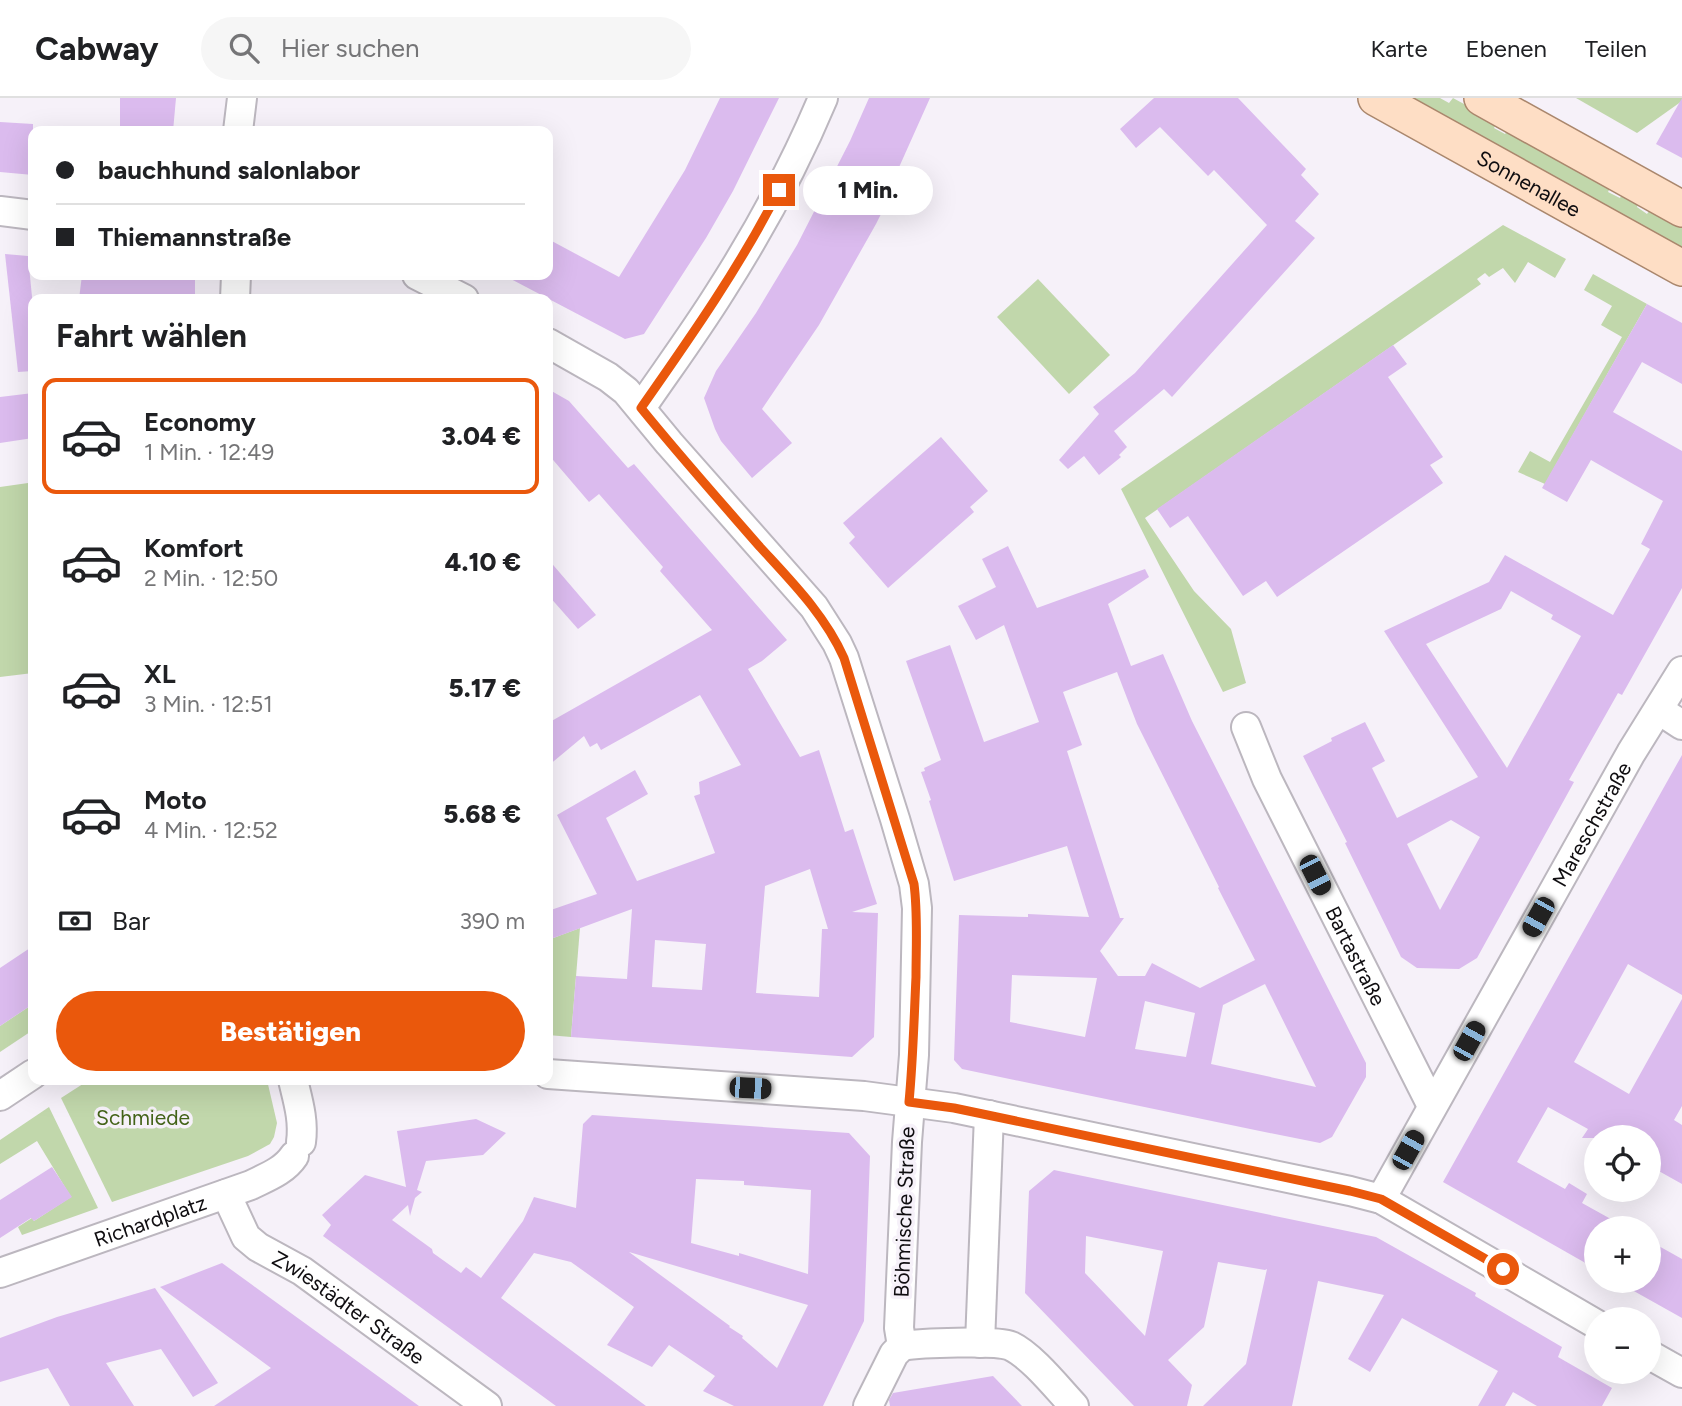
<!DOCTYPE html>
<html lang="de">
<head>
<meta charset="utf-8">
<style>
	body { margin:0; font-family:Figtree,sans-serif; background:#f6f6f6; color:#202124; height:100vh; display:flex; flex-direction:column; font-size:26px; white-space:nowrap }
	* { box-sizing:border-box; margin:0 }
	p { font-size:23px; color:#757577 }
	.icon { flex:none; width:38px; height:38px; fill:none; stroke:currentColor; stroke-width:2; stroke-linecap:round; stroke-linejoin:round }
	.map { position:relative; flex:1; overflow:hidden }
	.drawer { position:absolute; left:28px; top:196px; width:525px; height:791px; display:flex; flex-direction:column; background:#fff; border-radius:14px; box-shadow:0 7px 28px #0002 }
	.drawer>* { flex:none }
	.hud { position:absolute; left:28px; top:28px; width:525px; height:154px; border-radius:14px; box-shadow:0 7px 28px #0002; display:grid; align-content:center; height:154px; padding:0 28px; background:#fff }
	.controls { position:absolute; left:1584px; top:1027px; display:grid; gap:14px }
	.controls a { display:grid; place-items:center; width:77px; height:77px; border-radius:50%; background:#fff; box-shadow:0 7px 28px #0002; font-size:35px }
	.end { position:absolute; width:32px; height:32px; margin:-16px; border:9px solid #ea580c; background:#fff; box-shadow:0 0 0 4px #fff }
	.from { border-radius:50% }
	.bubble { position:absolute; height:49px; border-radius:24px; background:#fff; box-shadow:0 7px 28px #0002; font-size:23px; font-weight:800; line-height:49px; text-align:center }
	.car { position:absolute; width:21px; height:42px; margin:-21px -10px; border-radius:9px; box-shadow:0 0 5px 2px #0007; background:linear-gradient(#222 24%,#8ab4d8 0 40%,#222 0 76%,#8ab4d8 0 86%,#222 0) }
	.hud b { display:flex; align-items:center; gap:24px; height:66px; font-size:26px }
	.hud b+b { border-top:2px solid #e0e0e0 }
	.hud i { width:18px; height:18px; background:#202124 }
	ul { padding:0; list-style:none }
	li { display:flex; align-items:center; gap:21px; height:116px; margin:0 14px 10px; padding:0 14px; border:4px solid transparent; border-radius:14px }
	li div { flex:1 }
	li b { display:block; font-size:26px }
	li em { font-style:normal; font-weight:800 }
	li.on { border-color:#ea580c }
	li>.icon { width:63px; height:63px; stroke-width:1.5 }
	h2 { padding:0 28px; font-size:32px; line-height:84px }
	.pay { display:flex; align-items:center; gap:18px; height:77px; padding:0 28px; font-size:26px }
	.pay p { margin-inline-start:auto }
	.button { display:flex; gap:14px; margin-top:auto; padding:14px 28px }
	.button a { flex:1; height:80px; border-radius:42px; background:#ea580c; color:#fff; font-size:28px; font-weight:800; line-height:80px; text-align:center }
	header { display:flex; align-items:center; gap:42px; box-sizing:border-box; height:98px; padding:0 35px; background:#fff; border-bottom:2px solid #e0e0e0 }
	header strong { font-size:33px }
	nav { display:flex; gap:38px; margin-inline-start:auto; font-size:24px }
	.search { width:490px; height:63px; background:#f6f6f6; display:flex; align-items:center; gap:18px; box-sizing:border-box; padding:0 24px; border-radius:38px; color:#757577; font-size:26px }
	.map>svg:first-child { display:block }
</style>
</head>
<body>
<header>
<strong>Cabway</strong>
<div class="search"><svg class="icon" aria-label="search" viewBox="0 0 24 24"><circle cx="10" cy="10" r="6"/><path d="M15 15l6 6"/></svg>Hier suchen</div>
<nav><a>Karte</a><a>Ebenen</a><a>Teilen</a></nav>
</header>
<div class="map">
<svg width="1682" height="1308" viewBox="0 0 1682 1308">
	<rect width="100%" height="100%" fill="#f6f1f9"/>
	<!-- green -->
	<g fill="#c1d7ab">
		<path d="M1410,0H1440L1449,5L1453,0L1497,24L1494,30L1505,36L1509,31L1611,88L1608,94L1620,100L1623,95L1639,104L1637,109L1647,116L1651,110L1682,128V151Z"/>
		<path d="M1576,0H1682V3L1637,35Z"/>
		<path d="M1503,127L1566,161L1555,180L1528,164L1515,185L1503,170L1489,179L1485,175L1477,181L1481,186L1145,420L1194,493L1231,531L1246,585L1223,594L1121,391Z"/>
		<path d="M1593,176L1647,206L1545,386L1518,374L1530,353L1550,364L1622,239L1601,227L1612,208L1584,192Z"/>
		<path d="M1038,181L1110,257L1069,296L997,219Z"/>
		<path d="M28,385L33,448V575L0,579V389Z"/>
		<path d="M580,830L571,939L548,937V842Z"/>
		<path d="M33,906V932L0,954V928Z"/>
		<path d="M89,982H267L277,1025L274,1039L270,1046L248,1058L112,1104L61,1000Z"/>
		<path d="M49,1009L98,1110L22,1137L18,1129L32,1120L34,1123L71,1099L37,1043L0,1066V1042Z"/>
	</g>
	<!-- building -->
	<g fill="#dbbbee" fill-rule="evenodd">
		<path d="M120,0H176L173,33H120Z"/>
		<path d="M720,0H779L733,93L706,140L644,236L625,241L503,177H548V141L619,179L685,72Z"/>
		<path d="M869,0H930L896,76L900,78L876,126L819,227L762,311L792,345L752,380L721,343L715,331L704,300L716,273L756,215L797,147L850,43Z"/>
		<path d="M1154,0H1238L1306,71L1301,77L1319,96L1295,123L1315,140L1172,299L1164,291L1114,333L1127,349L1119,357L1121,359L1099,377L1084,358L1068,371L1059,362L1099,316L1093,309L1135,275L1267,127L1214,72L1208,78L1160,29L1136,50L1120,31Z"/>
		<path d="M1682,0V60L1656,46Z"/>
		<path d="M0,24L33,26V77L0,74Z"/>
		<path d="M5,156L28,158L33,209V273L18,274Z"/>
		<path d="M82,177H195V201H79Z"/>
		<path d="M1647,206L1682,225V286L1642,264L1613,314L1682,353V490L1622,597L1618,595L1583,657L1569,682L1574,684L1477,860L1459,871L1417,870L1401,859L1345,745L1347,744L1303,658L1332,643L1331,640L1365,624L1385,663L1372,670L1397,720L1478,679L1384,533L1489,484L1505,457L1613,517L1650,451L1641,446L1663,403L1591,362L1567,404L1542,390ZM1511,493L1553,517L1551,521L1581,538L1507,670L1426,546L1501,511ZM1451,722L1480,739L1440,812L1407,746Z"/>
		<path d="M1393,247L1407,266L1388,279L1443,359L1430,367L1443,385L1277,499L1266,483L1243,498L1188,418L1170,430L1157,411Z"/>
		<path d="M548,291L569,303L628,370L634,366L787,542L762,563L748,571L800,659L819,652L845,734L853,731L877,806L852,814L878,815L874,939L852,959L571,939L576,878L627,881L632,811L548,842V813L597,796L557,717L635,672L648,696L606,720L637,783L715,755L694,698L700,696L699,684L741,667L700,597L601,652L597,645L590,649L584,638L548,668V625L712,532L660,473L663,469L599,396L589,404L548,356ZM810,771L828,831H822L819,899L756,895L765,788ZM655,842L706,846L702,892L652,889Z"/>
		<path d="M33,295V340L0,345V299Z"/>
		<path d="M941,339L988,393L970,409L974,414L888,490L849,445L855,439L843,425Z"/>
		<path d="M1008,448L1037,510L1145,471L1149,479L1108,506L1131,568L1163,556L1192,623L1366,965V979L1332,1039L1320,1045L1255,1032L962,971L954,962L959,817L1028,819V816L1089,819L1067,748L954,783L929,703L931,702L921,674L925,673L924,670L941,662L906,563L950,547L984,644L1039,624L1004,527L976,542L958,508L996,489L982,461ZM1117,574L1137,626L1219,789L1218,790L1255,862L1200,890L1152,865L1145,878H1118L1100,853L1124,820H1120L1067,653L1082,647L1063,594ZM1012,877L1097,880L1085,939L1010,924ZM1265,886L1316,989L1211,966L1223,907ZM1145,903L1195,915L1186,959L1135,951Z"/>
		<path d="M548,461L596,517L578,531L548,497Z"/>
		<path d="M1682,657V897L1628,866L1574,964L1629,996L1682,901V1008L1674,1022L1682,1027V1086L1648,1067V1040H1582L1588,1031L1548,1009L1517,1064L1565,1091L1569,1085L1587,1096L1582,1105L1627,1130H1596V1171L1443,1084Z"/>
		<path d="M33,848V906L0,928V870Z"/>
		<path d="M592,1017L849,1035L870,1058L864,1223L823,1308H734L703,1293L715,1278L669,1247L652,1269L607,1247L634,1209L571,1164L534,1155L501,1200L646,1308H556L323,1138L331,1127L322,1117L365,1077L406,1089L397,1033L476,1021L506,1035L483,1057L426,1063L417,1092L422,1094L415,1100L410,1118L408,1107L392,1122L432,1151L433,1155L461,1175L466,1169L481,1180L523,1123L534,1099L576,1110L583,1026ZM696,1081L744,1083V1087L811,1092L808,1176L739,1155V1158L691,1145ZM629,1154L808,1207L777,1270L742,1240L743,1238L729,1229L730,1228Z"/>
		<path d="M52,1069L72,1099L34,1123L31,1120L0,1140V1102Z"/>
		<path d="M1054,1072L1376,1139L1476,1195L1475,1198L1562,1249L1558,1259L1612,1290L1602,1308H1537L1513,1294L1505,1308H1478L1498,1273L1402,1220L1370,1274L1348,1261L1384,1197L1318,1183L1292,1308H1203L1246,1266L1267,1171L1265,1172L1218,1164L1204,1229L1168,1262L1192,1287L1187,1308H1134L1025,1195L1029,1093ZM1086,1138L1163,1153L1145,1238L1085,1175Z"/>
		<path d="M1648,1142L1682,1161V1220L1616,1183H1648Z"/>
		<path d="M222,1165L251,1186L419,1308H214L271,1270L160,1189Z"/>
		<path d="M155,1190L218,1285L193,1299L161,1251L106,1265L134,1308H70L48,1270L0,1284V1240L57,1219Z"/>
		<path d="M993,1278L1022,1308H890L889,1302L893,1295Z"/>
	</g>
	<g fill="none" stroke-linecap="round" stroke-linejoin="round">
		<!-- minor casing -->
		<g stroke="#bcb7bf" stroke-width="32">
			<g id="minor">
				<path d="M238,33L242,0"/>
				<path d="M0,113L33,117"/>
				<path d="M417,177L464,201"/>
				<path d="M235,201L236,177"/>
				<path d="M548,245L608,279L626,293L669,345L814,509L837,545L844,560L895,721L914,786L917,810L914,957L907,1044L899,1230L902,1248"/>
				<path d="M641,310C667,272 695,234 720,194C759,133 795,67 823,0"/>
				<path d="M1659,612L1682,627"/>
				<path id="s1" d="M1246,629L1267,681L1432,1008"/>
				<path d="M548,976L864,998L954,1010L1350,1093L1381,1101L1596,1226"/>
				<path d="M293,982C298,1003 304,1022 301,1044"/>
				<path d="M0,998L33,976"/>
				<path id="s2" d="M226,1096L246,1139L258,1149L302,1173L487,1308"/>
				<path id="s3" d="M1381,1101L1631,655L1682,573"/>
				<path id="s4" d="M0,1175L251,1087C267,1079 284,1073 294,1058"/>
				<path d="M980,1245L989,1017"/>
				<path d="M902,1248C920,1245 996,1242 1011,1248C1032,1258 1058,1291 1074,1308"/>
				<path d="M1648,1256L1682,1275"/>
				<path d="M868,1308L894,1256L902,1248"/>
			</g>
		</g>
		<!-- major casing -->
		<g stroke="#aa876d" stroke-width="38">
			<g id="major">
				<path id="s5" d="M1376,0L1682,170"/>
				<path d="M1482,0L1682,111"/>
			</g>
		</g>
		<!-- minor -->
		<use href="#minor" stroke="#fff" stroke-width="28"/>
		<!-- major -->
		<use href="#major" stroke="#fedec5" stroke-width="35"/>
	</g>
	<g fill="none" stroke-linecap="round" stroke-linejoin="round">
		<!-- route -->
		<path stroke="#ea580c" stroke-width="9" d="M779,92C740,169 690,240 641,310C679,357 720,403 760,449C792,484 825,517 844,560L914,786C918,817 916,848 916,879C914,921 913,962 909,1004L954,1010L1350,1093L1381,1101L1503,1171"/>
	</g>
	<g text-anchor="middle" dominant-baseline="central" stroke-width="7" stroke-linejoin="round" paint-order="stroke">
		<!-- street labels -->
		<g font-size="21" fill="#0f0d10" stroke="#f6f1f9">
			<text stroke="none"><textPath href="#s5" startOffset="175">Sonnenallee</textPath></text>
			<text stroke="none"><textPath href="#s3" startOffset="430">Mareschstraße</textPath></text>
			<text stroke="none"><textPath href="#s1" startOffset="254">Bartastraße</textPath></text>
			<text transform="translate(904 1114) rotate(-88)">Böhmische Straße</text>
			<text stroke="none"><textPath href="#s4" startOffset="159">Richardplatz</textPath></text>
			<text stroke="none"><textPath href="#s2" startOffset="172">Zwiestädter Straße</textPath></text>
		</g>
		<!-- park labels -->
		<g font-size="21" fill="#436318" stroke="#f6f1f9">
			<text x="143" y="1019">Schmiede</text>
		</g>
	</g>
</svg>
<div class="controls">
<a><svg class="icon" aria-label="locate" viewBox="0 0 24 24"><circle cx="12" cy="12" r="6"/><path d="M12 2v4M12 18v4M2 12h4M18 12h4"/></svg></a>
<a>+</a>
<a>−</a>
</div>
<i class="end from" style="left:1503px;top:1171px"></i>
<i class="end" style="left:779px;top:92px"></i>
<div class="bubble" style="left:803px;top:68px;width:130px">1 Min.</div>
<i class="car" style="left:1315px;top:777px;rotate:153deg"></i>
<i class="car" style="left:1538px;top:819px;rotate:209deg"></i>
<i class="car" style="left:1469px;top:943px;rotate:29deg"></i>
<i class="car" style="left:750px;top:990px;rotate:93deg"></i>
<i class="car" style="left:1408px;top:1052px;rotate:29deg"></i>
<div class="hud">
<b><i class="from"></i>bauchhund salonlabor</b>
<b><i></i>Thiemannstraße</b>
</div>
<section class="drawer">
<h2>Fahrt wählen</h2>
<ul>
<li class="on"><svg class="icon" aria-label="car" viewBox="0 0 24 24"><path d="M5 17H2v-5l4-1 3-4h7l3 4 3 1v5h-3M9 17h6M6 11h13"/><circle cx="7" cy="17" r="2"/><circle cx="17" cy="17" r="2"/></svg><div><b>Economy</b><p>1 Min. · 12:49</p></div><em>3.04 €</em></li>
<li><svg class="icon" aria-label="car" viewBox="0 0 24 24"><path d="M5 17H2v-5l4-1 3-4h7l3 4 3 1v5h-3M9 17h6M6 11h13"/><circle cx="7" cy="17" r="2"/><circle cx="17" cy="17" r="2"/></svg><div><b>Komfort</b><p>2 Min. · 12:50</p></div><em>4.10 €</em></li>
<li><svg class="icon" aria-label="car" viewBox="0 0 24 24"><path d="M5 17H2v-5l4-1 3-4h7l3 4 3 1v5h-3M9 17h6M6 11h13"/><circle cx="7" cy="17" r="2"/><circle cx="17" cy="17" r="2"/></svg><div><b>XL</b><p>3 Min. · 12:51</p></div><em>5.17 €</em></li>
<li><svg class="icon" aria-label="car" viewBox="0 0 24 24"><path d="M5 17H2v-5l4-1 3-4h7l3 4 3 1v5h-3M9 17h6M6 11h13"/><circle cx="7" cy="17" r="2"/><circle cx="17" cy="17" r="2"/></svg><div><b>Moto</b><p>4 Min. · 12:52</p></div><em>5.68 €</em></li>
</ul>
<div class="pay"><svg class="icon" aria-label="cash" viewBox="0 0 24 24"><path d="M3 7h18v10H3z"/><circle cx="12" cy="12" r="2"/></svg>Bar<p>390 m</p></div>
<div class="button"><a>Bestätigen</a></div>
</section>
</div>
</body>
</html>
